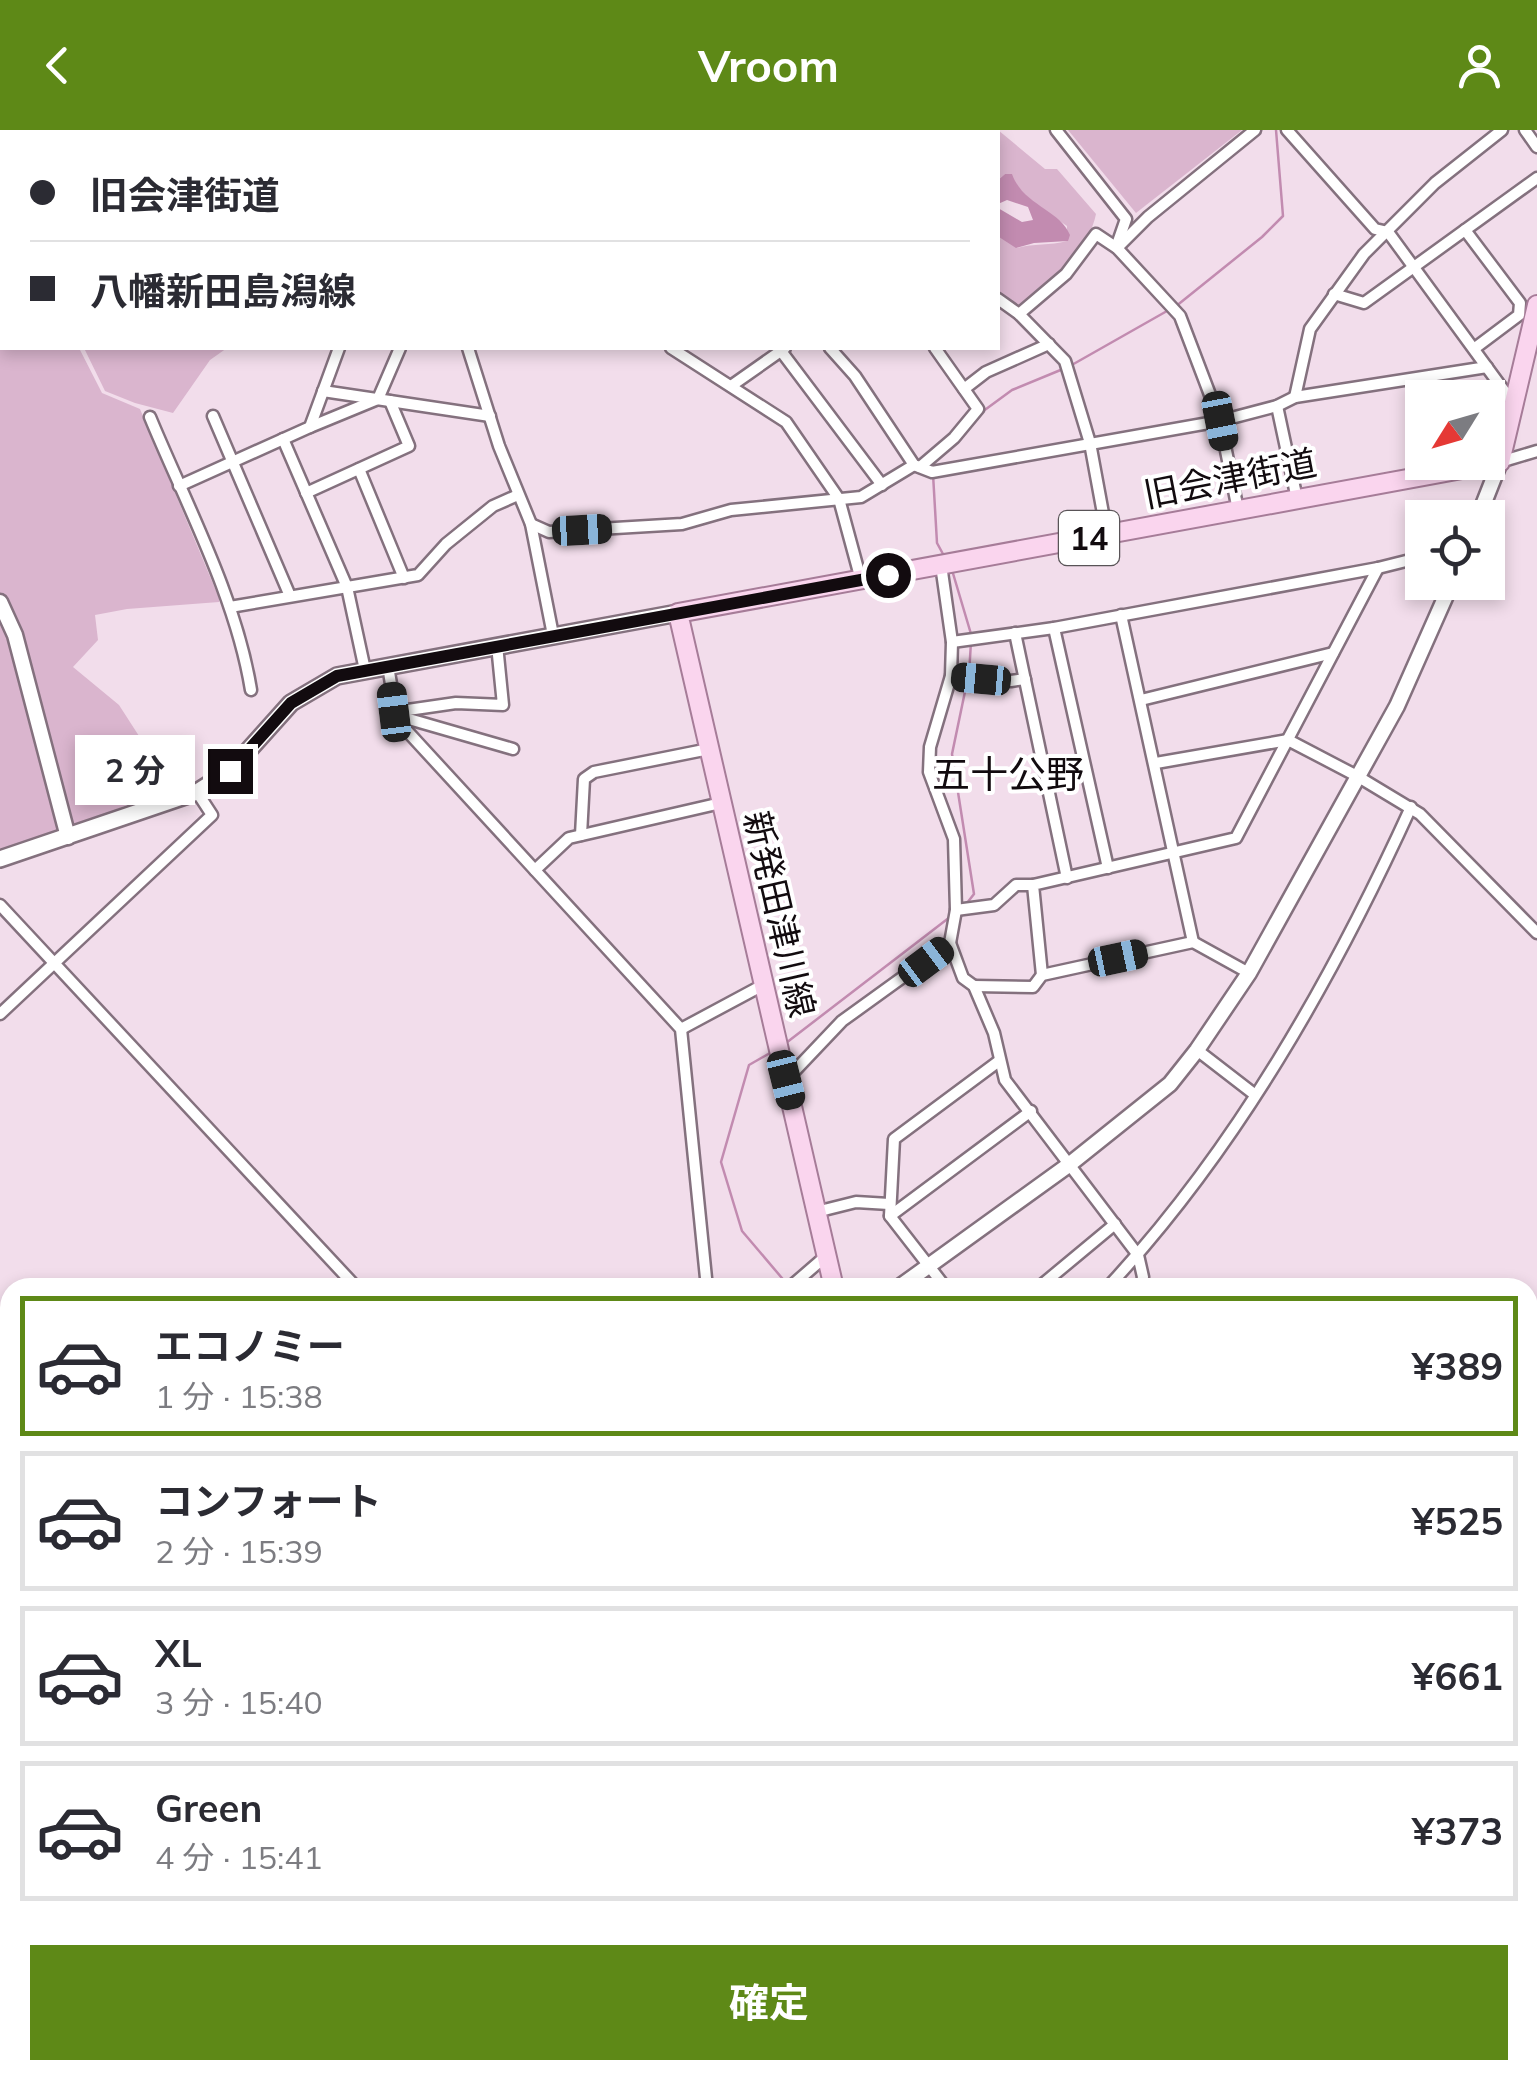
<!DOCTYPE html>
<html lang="ja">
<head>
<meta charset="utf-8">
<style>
	body { margin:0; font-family:Mulish,"Noto Sans JP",sans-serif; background:#f2f2f3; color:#2b2b33; height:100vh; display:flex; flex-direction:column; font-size:38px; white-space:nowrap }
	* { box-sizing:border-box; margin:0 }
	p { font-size:32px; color:#7c7c81 }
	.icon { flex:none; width:55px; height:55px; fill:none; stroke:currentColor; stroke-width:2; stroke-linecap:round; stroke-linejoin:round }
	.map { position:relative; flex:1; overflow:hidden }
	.panel { position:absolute; left:0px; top:1148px; width:1538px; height:802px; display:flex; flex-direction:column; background:#fff; border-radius:30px 30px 0 0; box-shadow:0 5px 15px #0003 }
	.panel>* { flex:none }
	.guide { position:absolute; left:0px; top:0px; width:1000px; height:220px; box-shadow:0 5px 15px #0003; display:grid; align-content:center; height:220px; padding:0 30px; background:#fff }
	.needle { width:65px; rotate:233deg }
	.buttons { position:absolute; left:1405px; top:250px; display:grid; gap:20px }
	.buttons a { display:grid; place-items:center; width:100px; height:100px; border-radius:0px; background:#fff; box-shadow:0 5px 15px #0003; font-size:50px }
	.end { position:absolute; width:45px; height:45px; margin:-22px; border:12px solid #120b0f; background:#fff; box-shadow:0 0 0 5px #fff }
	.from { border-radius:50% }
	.bubble { position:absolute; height:70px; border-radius:0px; background:#fff; box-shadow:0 5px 15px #0003; font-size:32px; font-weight:700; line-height:70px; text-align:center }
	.car { position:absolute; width:30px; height:60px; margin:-30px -15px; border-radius:12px; box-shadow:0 0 8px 2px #0007; background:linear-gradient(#222 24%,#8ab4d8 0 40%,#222 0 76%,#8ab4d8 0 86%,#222 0) }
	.guide b { display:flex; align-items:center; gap:35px; height:95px; font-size:38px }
	.guide b+b { border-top:2px solid #e1e1e2 }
	.guide i { width:25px; height:25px; background:#2b2b33 }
	ul { padding:18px 0 0; list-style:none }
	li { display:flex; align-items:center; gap:30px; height:140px; margin:0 20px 15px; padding:0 10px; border:5px solid #e1e1e2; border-radius:0px }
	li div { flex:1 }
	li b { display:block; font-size:38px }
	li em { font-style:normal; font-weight:700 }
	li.active { border-color:#5e8917 }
	li>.icon { width:90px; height:90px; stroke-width:1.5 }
	.cta { display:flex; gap:20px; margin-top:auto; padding:20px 30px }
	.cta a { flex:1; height:115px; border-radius:0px; background:#5e8917; color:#fff; font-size:40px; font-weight:700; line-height:115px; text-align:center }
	header { display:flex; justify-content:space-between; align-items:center; height:130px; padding:0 30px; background:#5e8917; color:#fff; font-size:45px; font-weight:700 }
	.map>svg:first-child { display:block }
</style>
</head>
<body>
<header><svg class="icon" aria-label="back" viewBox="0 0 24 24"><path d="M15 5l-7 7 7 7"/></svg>Vroom<svg class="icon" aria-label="person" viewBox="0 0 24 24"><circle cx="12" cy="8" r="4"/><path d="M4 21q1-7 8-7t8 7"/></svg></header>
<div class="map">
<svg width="1537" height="1948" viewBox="0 0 1537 1948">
	<rect width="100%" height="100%" fill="#f2ddeb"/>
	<!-- green -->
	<g fill="#dab5ce">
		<path d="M0,0H141L142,2H2V218H79L102,263L140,279L219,468V472L127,479L95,485L98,510L73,537L119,575L139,606L165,659L43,710L0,721Z"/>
		<path d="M998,0L1045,39H1057L1096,84C1087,126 1050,152 1018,178L998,163V103L1017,118C1034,113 1050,116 1067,111V96L1035,74L1005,44L998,50V2H995Z"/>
		<path d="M1068,0H1242L1136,83Z"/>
		<path d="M84,218H227L210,230L173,283L135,273L105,261Z"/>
	</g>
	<!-- water -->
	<path fill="#c28bb0" d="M1005,44H1012C1023,75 1060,80 1070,105L1068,111L1034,113L1016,118L999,107L998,78L1022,92L1033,90L1028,77L1007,70L998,74V50Z"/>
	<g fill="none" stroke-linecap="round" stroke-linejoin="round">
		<!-- stream -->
		<g stroke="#c28bb0" stroke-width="2.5">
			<path d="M1175,177L1262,107L1283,86L1276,0"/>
			<path d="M1070,236L1167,181"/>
			<path d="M982,282L1012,260L1063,239"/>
			<path d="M933,344L937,413L943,424"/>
			<path d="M952,440L971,504"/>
			<path d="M969,544L971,512"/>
			<path d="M967,552L952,624L974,764L967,773"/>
			<path d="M786,913L950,787"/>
			<path d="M770,923L749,935L721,1032L742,1101L787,1154"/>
		</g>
		<!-- minor casing -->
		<g stroke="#84717e" stroke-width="15">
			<g id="minor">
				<path d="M10,0V2"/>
				<path d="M429,0L430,2"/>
				<path d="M583,0L584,2"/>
				<path d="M667,0L669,2"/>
				<path d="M1056,0L1126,89L1118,112"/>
				<path d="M1287,0L1375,99L1388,102L1513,273"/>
				<path d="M1525,0L1537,17"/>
				<path d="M301,2L302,0"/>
				<path d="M358,2L359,0"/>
				<path d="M419,2L420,0"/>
				<path d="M721,2L722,0"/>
				<path d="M0,91L2,71"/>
				<path d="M1465,100L1520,173L1519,185L1475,218"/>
				<path d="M1117,118L1148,87L1255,0"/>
				<path d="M1334,164L1364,173L1537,48"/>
				<path d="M998,169L1019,184L1065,231L1090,313L1107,405"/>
				<path d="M1019,184L1066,144L1096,104L1117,118L1180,186L1220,291L1238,380"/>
				<path d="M468,218L499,316L531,394L553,505"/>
				<path d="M671,218L786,292L839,369L861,450"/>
				<path d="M830,218L855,246L914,335L932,342L1220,291L1277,276L1295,267L1487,237"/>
				<path d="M781,221L882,355"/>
				<path d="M731,256L785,218"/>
				<path d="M964,259L986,242L1049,214"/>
				<path d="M323,261L490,286"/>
				<path d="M1295,267L1310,199L1364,124L1435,53L1502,0"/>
				<path d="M1277,276L1297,369"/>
				<path d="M213,286L290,466"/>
				<path d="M150,287C186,374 236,467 251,560"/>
				<path d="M310,297L378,269L400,218"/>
				<path d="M283,309L347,457L365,540"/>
				<path d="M1500,332L1537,321"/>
				<path d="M920,337L954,308L978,279L935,218"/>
				<path d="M359,339L404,448"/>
				<path d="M179,356L310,297L339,218"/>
				<path d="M306,363L409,316L390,271"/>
				<path d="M531,394L549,402L682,394L731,380L861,367L914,335"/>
				<path d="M230,477L418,445L446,414L493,376L518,365"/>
				<path d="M1121,485L1193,812"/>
				<path d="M1054,498L1108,738"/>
				<path d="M1015,503L1067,748"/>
				<path d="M952,512L1054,498L1378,438L1422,427"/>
				<path d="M388,536L397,590L681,899L707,1158"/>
				<path d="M951,546L1011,551L1025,549"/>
				<path d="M1141,570L1333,523"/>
				<path d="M394,582L456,573L503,575L497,515"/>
				<path d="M395,585L513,619"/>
				<path d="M1156,633L1288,610L1357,646L1420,684L1537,803"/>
				<path d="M581,705L584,649L594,642L709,619"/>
				<path d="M535,740L569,708L721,673"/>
				<path d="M0,775L357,1158"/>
				<path d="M956,780L994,775L1016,755H1033"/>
				<path d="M950,813L963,848L974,856L994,903L1005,950L1138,1125L1143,1147L1141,1158"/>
				<path d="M1042,845L1033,755L1236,708L1378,438"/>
				<path d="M974,856L1033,857L1042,845L1193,812L1249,843"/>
				<path d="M0,884L212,685L197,662"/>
				<path d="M681,899L763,855"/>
				<path d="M1197,920L1254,964"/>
				<path d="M786,950L842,891L950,813L956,780L954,709L929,642L930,617L951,546L952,512L941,435"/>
				<path d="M816,1082L856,1072L889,1074"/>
				<path d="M890,1086L1031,981"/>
				<path d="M789,1158L826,1126"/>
				<path d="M946,1158L890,1086L894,1009L999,931"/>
				<path d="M1038,1158L1115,1094"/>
				<path d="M1107,1158C1236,1020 1333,848 1411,677"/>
				<path d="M402,1940L410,1948"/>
				<path d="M525,1940V1948"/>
				<path d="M648,1940V1948"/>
				<path d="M273,1948L282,1940"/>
				<path d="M343,1948L352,1940"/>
				<path d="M477,1948L481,1940"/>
				<path d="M731,1948L732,1940"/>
				<path d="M1049,1948L1050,1940"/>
				<path d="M1141,1948V1940"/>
				<path d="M1198,1948V1940"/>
				<path d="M1255,1948V1940"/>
				<path d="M1318,1948V1940"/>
			</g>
		</g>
		<!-- tertiary casing -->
		<g stroke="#84717e" stroke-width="19">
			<g id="tertiary">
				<path d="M1478,388L1500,332"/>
				<path d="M0,472L15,505L68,707"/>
				<path d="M898,1158L1070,1034L1170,954L1197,920L1249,843L1397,576L1452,452"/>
				<path d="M0,1825L10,1836"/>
				<path d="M112,1940L123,1948"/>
			</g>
		</g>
		<!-- secondary casing -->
		<g stroke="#84717e" stroke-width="20">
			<path id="secondary" d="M0,729L197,662L230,641L291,573L337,546L678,483"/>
		</g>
		<!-- primary casing -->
		<g stroke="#a67c98" stroke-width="22">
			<g id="primary">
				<path d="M834,1158L678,483L1500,332L1537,175"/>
				<path d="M831,1948V1940"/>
			</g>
		</g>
		<!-- minor -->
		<use href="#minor" stroke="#fff" stroke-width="10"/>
		<!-- tertiary -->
		<use href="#tertiary" stroke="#fff" stroke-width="14"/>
		<!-- secondary -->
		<use href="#secondary" stroke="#fff" stroke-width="15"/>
		<!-- primary -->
		<use href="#primary" stroke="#fad5ee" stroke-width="18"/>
	</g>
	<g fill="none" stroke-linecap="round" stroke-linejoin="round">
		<!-- route -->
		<path stroke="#120b0f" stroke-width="12" d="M230,641L291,573L337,546L888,445"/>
	</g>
	<g text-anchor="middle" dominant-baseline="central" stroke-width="8" stroke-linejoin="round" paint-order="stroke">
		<!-- shield labels -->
		<rect fill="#fff" stroke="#595457" stroke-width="2.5" x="1059" y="381" width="60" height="54" rx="8"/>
		<g font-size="32" font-weight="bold" fill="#120b0f">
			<text x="1089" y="408">14</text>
		</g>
		<!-- street labels -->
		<g font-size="35" fill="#120b0f" stroke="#fff">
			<text transform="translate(1230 348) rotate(-11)">旧会津街道</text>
			<text transform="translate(780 784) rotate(77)">新発田津川線</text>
		</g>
		<!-- neighbourhood labels -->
		<g font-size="38" fill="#120b0f" stroke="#fff">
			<text x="1008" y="644">五十公野</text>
		</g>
	</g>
</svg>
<div class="buttons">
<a><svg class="needle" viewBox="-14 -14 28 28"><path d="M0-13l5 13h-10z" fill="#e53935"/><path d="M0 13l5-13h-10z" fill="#7c7c81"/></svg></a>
<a><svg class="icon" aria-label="locate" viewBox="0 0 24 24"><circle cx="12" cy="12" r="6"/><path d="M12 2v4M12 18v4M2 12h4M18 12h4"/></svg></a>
</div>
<i class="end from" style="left:888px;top:445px"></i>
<i class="end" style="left:230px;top:641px"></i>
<div class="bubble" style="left:75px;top:605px;width:120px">2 分</div>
<i class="car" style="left:1220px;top:291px;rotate:169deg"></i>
<i class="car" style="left:582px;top:400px;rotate:87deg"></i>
<i class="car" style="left:981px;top:549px;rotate:275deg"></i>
<i class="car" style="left:394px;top:582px;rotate:353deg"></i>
<i class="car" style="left:1118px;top:828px;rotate:78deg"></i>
<i class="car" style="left:926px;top:832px;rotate:53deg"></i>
<i class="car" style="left:786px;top:950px;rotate:166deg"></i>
<div class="guide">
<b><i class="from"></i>旧会津街道</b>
<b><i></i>八幡新田島潟線</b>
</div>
<section class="panel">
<ul>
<li class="active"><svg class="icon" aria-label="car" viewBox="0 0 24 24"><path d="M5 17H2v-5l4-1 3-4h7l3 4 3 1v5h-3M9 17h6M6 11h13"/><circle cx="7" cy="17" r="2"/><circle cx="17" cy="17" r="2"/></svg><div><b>エコノミー</b><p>1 分 · 15:38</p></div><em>¥389</em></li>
<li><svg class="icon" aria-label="car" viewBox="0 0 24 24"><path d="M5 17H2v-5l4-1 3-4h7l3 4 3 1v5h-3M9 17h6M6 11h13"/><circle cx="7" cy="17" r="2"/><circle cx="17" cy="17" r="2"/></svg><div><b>コンフォート</b><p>2 分 · 15:39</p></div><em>¥525</em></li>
<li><svg class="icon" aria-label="car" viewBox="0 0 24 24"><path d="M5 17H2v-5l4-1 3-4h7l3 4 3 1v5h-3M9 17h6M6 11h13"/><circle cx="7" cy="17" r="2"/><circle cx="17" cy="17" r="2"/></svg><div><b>XL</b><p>3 分 · 15:40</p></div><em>¥661</em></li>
<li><svg class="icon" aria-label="car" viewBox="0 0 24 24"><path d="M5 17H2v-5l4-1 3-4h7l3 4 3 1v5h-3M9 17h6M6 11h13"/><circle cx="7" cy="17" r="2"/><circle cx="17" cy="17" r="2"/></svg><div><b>Green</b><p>4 分 · 15:41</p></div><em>¥373</em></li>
</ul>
<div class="cta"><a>確定</a></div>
</section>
</div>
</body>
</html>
